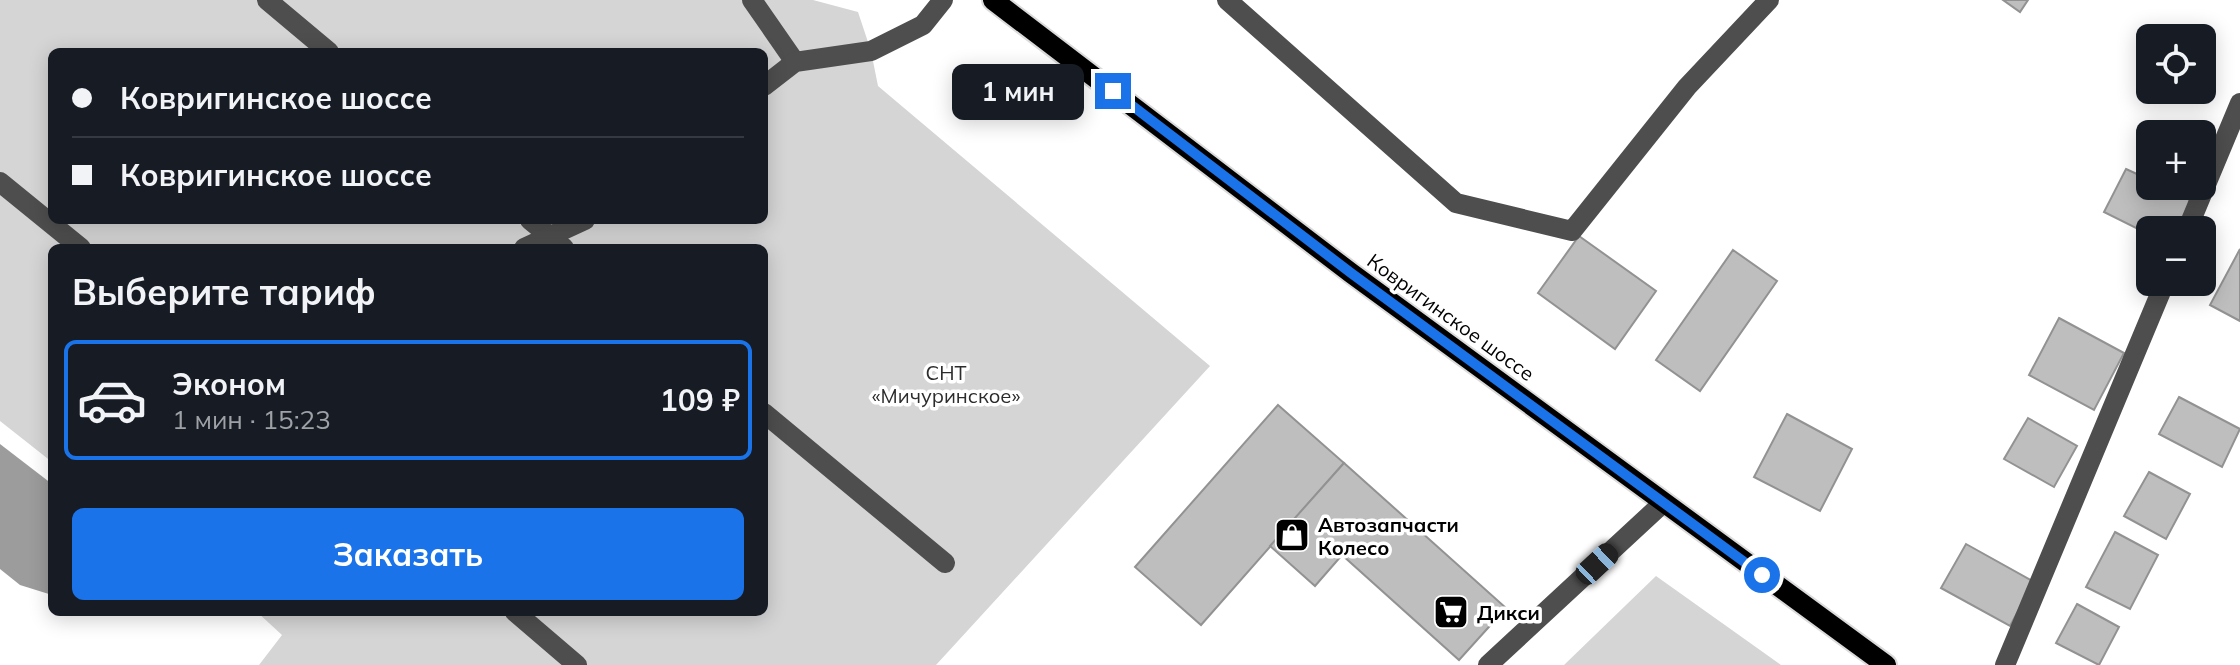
<!DOCTYPE html>
<html lang="ru">
<head>
<meta charset="utf-8">
<style>
	body { margin:0; font-family:Mulish,sans-serif; background:#20242c; color:#f1f3f6; height:100vh; display:flex; flex-direction:column; font-size:30px; white-space:nowrap }
	* { box-sizing:border-box; margin:0 }
	p { font-size:26px; color:#9ea1a6 }
	.icon { flex:none; width:44px; height:44px; fill:none; stroke:currentColor; stroke-width:2; stroke-linecap:round; stroke-linejoin:round }
	.map { position:relative; flex:1; overflow:hidden }
	.panel { position:absolute; left:48px; top:244px; width:720px; height:372px; display:flex; flex-direction:column; background:#171b24; border-radius:12px; box-shadow:0 4px 20px #0003 }
	.panel>* { flex:none }
	.hud { position:absolute; left:48px; top:48px; width:720px; height:176px; border-radius:12px; box-shadow:0 4px 20px #0003; display:grid; align-content:center; height:176px; padding:0 24px; background:#171b24 }
	.buttons { position:absolute; left:2136px; top:24px; display:grid; gap:16px }
	.buttons a { display:grid; place-items:center; width:80px; height:80px; border-radius:12px; background:#171b24; box-shadow:0 4px 20px #0003; font-size:40px }
	.end { position:absolute; width:36px; height:36px; margin:-18px; border:10px solid #1a73e8; background:#fff; box-shadow:0 0 0 4px #fff }
	.from { border-radius:50% }
	.bubble { position:absolute; height:56px; border-radius:12px; background:#171b24; box-shadow:0 4px 20px #0003; font-size:26px; font-weight:700; line-height:56px; text-align:center }
	.car { position:absolute; width:24px; height:48px; margin:-24px -12px; border-radius:10px; box-shadow:0 0 6px 2px #0007; background:linear-gradient(#222 24%,#8ab4d8 0 40%,#222 0 76%,#8ab4d8 0 86%,#222 0) }
	.hud b { display:flex; align-items:center; gap:28px; height:76px; font-size:30px }
	.hud b+b { border-top:2px solid #363941 }
	.hud i { width:20px; height:20px; background:#f1f3f6 }
	ul { padding:0; list-style:none }
	li { display:flex; align-items:center; gap:24px; height:120px; margin:0 16px 12px; padding:0 8px; border:4px solid transparent; border-radius:12px }
	li div { flex:1 }
	li b { display:block; font-size:30px }
	li em { font-style:normal; font-weight:700 }
	li.active { border-color:#1a73e8 }
	li>.icon { width:72px; height:72px; stroke-width:1.5 }
	h2 { padding:0 24px; font-size:36px; line-height:96px }
	.action { display:flex; gap:16px; margin-top:auto; padding:16px 24px }
	.action a { flex:1; height:92px; border-radius:12px; background:#1a73e8; color:#fff; font-size:32px; font-weight:700; line-height:92px; text-align:center }
	.map>svg:first-child { display:block }
</style>
</head>
<body>
<div class="map">
<svg width="2240" height="665" viewBox="0 0 2240 665">
	<rect width="100%" height="100%" fill="#fff"/>
	<!-- green -->
	<g fill="#d5d5d5" fill-rule="evenodd">
		<path d="M0,0H813L858,12L871,51L878,86L1210,366L936,665H259L282,635L257,612H764V248H52V462L0,421ZM52,52H764V220H52Z"/>
		<path d="M1656,576L1781,665H1564Z"/>
	</g>
	<!-- water -->
	<path fill="#9c9c9c" d="M0,444L52,484V595L20,585L0,569Z"/>
	<!-- building -->
	<g fill="#bebebe" stroke="#929292" stroke-width="2">
		<path d="M2003,0H2028L2020,12Z"/>
		<path d="M2126,169L2150,180V186H2161L2192,201L2177,230H2150V235L2104,212Z"/>
		<path d="M1579,236L1656,291L1615,349L1538,293Z"/>
		<path d="M2240,249V321L2210,305Z"/>
		<path d="M1733,250L1777,281L1700,391L1656,360Z"/>
		<path d="M2059,318L2124,353L2094,410L2029,375Z"/>
		<path d="M2179,397L2240,429L2222,467L2159,434Z"/>
		<path d="M1278,405L1344,463L1201,625L1135,567Z"/>
		<path d="M1787,414L1852,449L1820,511L1754,477Z"/>
		<path d="M2028,418L2077,446L2054,487L2004,459Z"/>
		<path d="M1344,463L1506,608L1459,660L1342,555L1315,586L1270,546Z"/>
		<path d="M2149,472L2190,494L2166,539L2124,516Z"/>
		<path d="M2115,532L2158,555L2130,609L2086,587Z"/>
		<path d="M1966,544L2034,582L2010,626L1941,588Z"/>
		<path d="M2077,604L2119,627L2099,665L2056,643Z"/>
	</g>
	<g fill="none" stroke-linecap="round" stroke-linejoin="round">
		<!-- major casing -->
		<g stroke="#dbdbdb" stroke-width="24">
			<path id="major" d="M993,0L1351,273L1886,665"/>
		</g>
		<!-- minor -->
		<g stroke="#4e4e4e" stroke-width="20">
			<path d="M267,0L329,52"/>
			<path d="M752,0L795,62"/>
			<path d="M1227,0L1456,203L1572,231L1687,87L1769,0"/>
			<path d="M764,86L795,62L871,51L923,25L943,0"/>
			<path d="M0,182L81,248"/>
			<path d="M530,220L564,248"/>
			<path d="M2187,230L2240,103"/>
			<path d="M524,248L585,220"/>
			<path d="M764,413L945,563"/>
			<path d="M515,612L577,665"/>
			<path d="M1488,665L1663,503"/>
			<path d="M2005,665L2165,282"/>
		</g>
		<!-- major -->
		<use href="#major" stroke="#000" stroke-width="20"/>
	</g>
	<g fill="none" stroke-linecap="round" stroke-linejoin="round">
		<!-- route -->
		<path stroke="#1a73e8" stroke-width="10" d="M1113,91L1351,273L1762,575"/>
	</g>
	<!-- icons -->
	<defs>
		<g id="shop-square" transform="scale(1.8)"><rect x="-9" y="-9" width="18" height="18" rx="4" fill="#000" stroke="#fff"/><path d="M-5-2.5h2.3a2.7 3.5 0 0 1 5.4 0H5L5.5 6h-11ZM-1.5-2.5h3a1.5 2.3 0 0 0-3 0Z" fill="#fff"/></g>
		<g id="supermarket-square" transform="scale(1.8)"><rect x="-9" y="-9" width="18" height="18" rx="4" fill="#000" stroke="#fff"/><path d="M-6-5.5h2.5l.6 2H6L4.5 2H-2.5L-4.4-4H-6ZM-1.5 3.2a1.3 1.3 0 1 0 .1 0ZM3 3.2a1.3 1.3 0 1 0 .1 0Z" fill="#fff"/></g>
	</defs>
	<g fill-rule="evenodd">
		<use href="#shop-square" x="1292" y="535"/>
		<use href="#supermarket-square" x="1451" y="612"/>
	</g>
	<g text-anchor="middle" dominant-baseline="central" stroke-width="7" stroke-linejoin="round" paint-order="stroke">
		<!-- street labels -->
		<g font-size="20" fill="#000" stroke="#fff">
			<text transform="translate(1451 317) rotate(36)">Ковригинское шоссе</text>
		</g>
		<!-- park labels -->
		<g font-size="20" fill="#2c2c2c" stroke="#fff">
			<text x="946" y="372">СНТ<tspan x="946" dy="23">«Мичуринское»</tspan></text>
		</g>
		<!-- poi labels -->
		<g font-size="20" font-weight="bold" fill="#000" stroke="#fff" text-anchor="start">
			<text x="1318" y="524">Автозапчасти<tspan x="1318" dy="23">Колесо</tspan></text>
			<text x="1477" y="612">Дикси</text>
		</g>
	</g>
</svg>
<div class="buttons">
<a><svg class="icon" aria-label="locate" viewBox="0 0 24 24"><circle cx="12" cy="12" r="6"/><path d="M12 2v4M12 18v4M2 12h4M18 12h4"/></svg></a>
<a>+</a>
<a>−</a>
</div>
<i class="end from" style="left:1762px;top:575px"></i>
<i class="end" style="left:1113px;top:91px"></i>
<div class="bubble" style="left:952px;top:64px;width:132px">1 мин</div>
<i class="car" style="left:1597px;top:564px;rotate:47deg"></i>
<div class="hud">
<b><i class="from"></i>Ковригинское шоссе</b>
<b><i></i>Ковригинское шоссе</b>
</div>
<section class="panel">
<h2>Выберите тариф</h2>
<ul>
<li class="active"><svg class="icon" aria-label="car" viewBox="0 0 24 24"><path d="M5 17H2v-5l4-1 3-4h7l3 4 3 1v5h-3M9 17h6M6 11h13"/><circle cx="7" cy="17" r="2"/><circle cx="17" cy="17" r="2"/></svg><div><b>Эконом</b><p>1 мин · 15:23</p></div><em>109 ₽</em></li>
</ul>
<div class="action"><a>Заказать</a></div>
</section>
</div>
</body>
</html>
